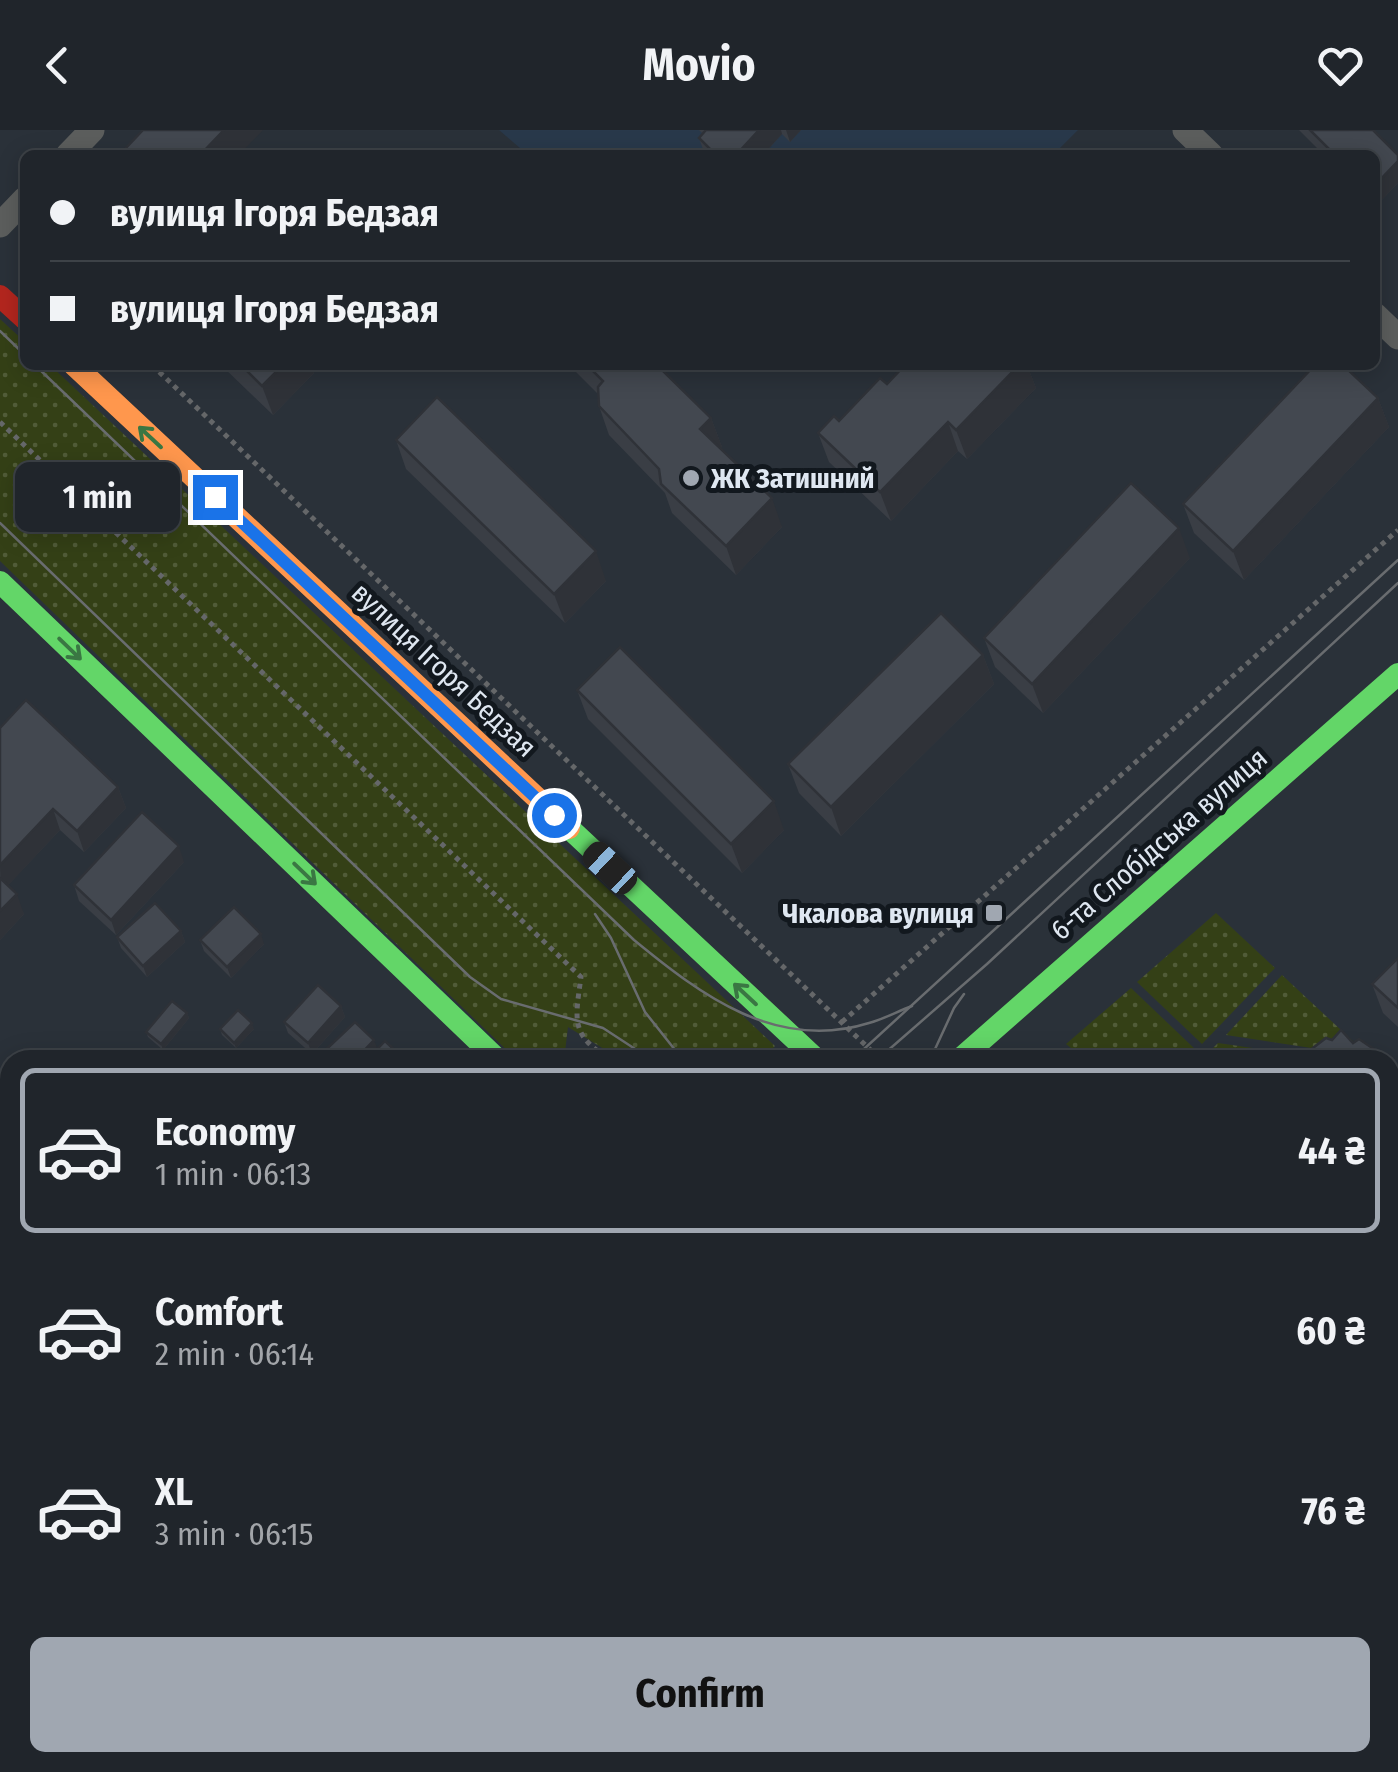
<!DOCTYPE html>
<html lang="en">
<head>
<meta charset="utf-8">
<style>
	body { margin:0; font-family:"Fira Sans Condensed",sans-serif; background:#2d3137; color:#f1f3f6; height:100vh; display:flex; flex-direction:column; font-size:38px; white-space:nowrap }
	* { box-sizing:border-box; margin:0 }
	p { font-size:32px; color:#a2a5a9 }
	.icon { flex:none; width:55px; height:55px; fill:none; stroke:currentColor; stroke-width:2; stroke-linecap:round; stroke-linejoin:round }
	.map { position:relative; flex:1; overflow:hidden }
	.details { position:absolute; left:0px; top:920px; width:1400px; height:722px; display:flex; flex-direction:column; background:#20252b; border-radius:30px 30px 0 0; box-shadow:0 5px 25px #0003,0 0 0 2px #3d4247 }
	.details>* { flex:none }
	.guide { position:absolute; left:20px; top:20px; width:1360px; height:220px; border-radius:15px; box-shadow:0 5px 25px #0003,0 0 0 2px #3d4247; display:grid; align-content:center; height:220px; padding:0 30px; background:#20252b }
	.end { position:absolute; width:45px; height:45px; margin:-22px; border:12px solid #1a73e8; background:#fff; box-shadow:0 0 0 5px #fff }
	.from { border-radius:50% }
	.bubble { position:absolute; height:70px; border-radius:15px; background:#20252b; box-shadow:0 5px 25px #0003,0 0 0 2px #3d4247; font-size:32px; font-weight:700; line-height:70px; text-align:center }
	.car { position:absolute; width:30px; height:60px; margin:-30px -15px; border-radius:12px; box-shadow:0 0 8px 2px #0007; background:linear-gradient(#222 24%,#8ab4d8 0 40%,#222 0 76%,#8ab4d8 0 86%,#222 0) }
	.guide b { display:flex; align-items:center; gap:35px; height:95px; font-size:38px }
	.guide b+b { border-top:2px solid #3d4247 }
	.guide i { width:25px; height:25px; background:#f1f3f6 }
	ul { padding:18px 0 0; list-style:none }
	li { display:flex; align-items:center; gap:30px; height:165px; margin:0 20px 15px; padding:0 10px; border:5px solid transparent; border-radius:15px }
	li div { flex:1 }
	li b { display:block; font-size:38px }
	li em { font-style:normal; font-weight:700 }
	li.current { border-color:#a0a7b1 }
	li>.icon { width:90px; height:90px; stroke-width:1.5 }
	.cta { display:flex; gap:20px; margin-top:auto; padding:20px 30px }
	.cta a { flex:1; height:115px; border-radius:15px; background:#a0a7b1; color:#111; font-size:40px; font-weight:700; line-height:115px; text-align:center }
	header { display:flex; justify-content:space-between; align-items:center; height:130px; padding:0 30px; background:#20252b; font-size:45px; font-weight:700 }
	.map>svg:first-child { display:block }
</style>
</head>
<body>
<header><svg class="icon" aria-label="back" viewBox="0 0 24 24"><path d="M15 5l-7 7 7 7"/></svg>Movio<svg class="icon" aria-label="heart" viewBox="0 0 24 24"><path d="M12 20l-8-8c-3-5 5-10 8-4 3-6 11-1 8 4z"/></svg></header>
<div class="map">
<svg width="1398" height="1642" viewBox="0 0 1398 1642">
	<defs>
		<pattern id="grass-dots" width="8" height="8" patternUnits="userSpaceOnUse" patternTransform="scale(2.5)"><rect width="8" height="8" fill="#344016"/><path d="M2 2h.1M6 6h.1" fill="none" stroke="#515c38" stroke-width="1.8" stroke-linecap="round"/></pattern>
	</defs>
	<rect width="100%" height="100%" fill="#2a3139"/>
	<!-- built -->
	<path fill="#29394b" d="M499,0H1078L1053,25H528Z"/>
	<!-- grass -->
	<g fill="url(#grass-dots)">
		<path d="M0,189L25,212V235H50L775,916L762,930H622L568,897L564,930H517L0,431Z"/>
		<path d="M1216,783L1275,838L1202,914L1137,852Z"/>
		<path d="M1282,845L1356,914L1358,925L1226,905Z"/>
		<path d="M1131,858L1196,920L1176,930H1086L1066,914Z"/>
		<path d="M1218,913L1337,930H1219L1210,921Z"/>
		<path d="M1390,1519L1398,1521V1642H1276L1278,1633L1390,1632Z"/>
	</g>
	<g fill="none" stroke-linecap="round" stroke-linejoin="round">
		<!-- path -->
		<g stroke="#656769" stroke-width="5" stroke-dasharray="5 5" stroke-linecap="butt">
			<path d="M152,235L881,930"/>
			<path d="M0,292L581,847C575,891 570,906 612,930"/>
			<path d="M842,892L1398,400"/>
			<path d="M1390,1396L1398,1404"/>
			<path d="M1390,1598L1398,1606"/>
			<path d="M55,1642L65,1632"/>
			<path d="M302,1642L312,1632"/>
		</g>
		<!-- street -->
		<g stroke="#5c5e5d" stroke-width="25">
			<path d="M1185,0L1211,25"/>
			<path d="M68,25L92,0"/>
			<path d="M0,95L25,69"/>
			<path d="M1375,185L1398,207"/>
			<path d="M1390,1450L1398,1442"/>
			<path d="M1175,1642L1238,1632"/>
		</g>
		<!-- fast -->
		<g stroke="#63d668" stroke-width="22">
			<path d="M0,452L498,930"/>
			<path d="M569,698L817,930"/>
			<path d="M959,930L1398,544"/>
			<path d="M1390,1481L1398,1489"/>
		</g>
		<!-- slow -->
		<g stroke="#ff974d" stroke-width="22">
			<path d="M74,235L569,698"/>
			<path d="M231,1642L241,1632"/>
		</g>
		<!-- jam -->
		<g stroke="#b3261e" stroke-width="22">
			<path d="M0,166L25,189"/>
			<path d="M1234,1632L1244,1642"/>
		</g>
		<!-- tram -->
		<g stroke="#696c6f" stroke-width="2.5">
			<path d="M0,201L25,225"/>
			<path d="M35,235L634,810C701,865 776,922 869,893C884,889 898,881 912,876"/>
			<path d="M0,393L470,847L501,869L603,898L652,930"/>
			<path d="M595,784L611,808L645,882L683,930"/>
			<path d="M852,930L1398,430"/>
			<path d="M877,930L987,834L1398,453"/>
			<path d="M930,930L954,878L964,864"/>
			<path d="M1390,1631L1398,1639"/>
			<path d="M1359,1632L1369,1642"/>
			<path d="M108,1642L118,1632"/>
			<path d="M134,1642L144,1632"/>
		</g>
	</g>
	<!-- wall -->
	<g fill="#3a3e45">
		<path d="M699,0H801L790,12L782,4L763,25H705L699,8L703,4Z"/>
		<path d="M1299,0H1373L1398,25V53L1376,76L1375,25H1324Z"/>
		<path d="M221,235H311L314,243L273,285Z"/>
		<path d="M569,235H658L711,288L722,317L720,318L782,397L736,445L672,383L665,363L609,305L599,276L598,264Z"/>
		<path d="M905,235H1027L1036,258L967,329L958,321L891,391L829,332L818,303L839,291L887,254Z"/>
		<path d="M1378,268L1389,297L1244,450L1194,403L1183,374Z"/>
		<path d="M396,310L606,451L565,493L406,339Z"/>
		<path d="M1190,428L1043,583L995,537L984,508Z"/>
		<path d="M983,525L994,554L841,706L799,663L788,634Z"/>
		<path d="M577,560L784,700L742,743L588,589Z"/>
		<path d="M0,598L118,657L126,678L84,722L60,700L8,755L24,784L0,810Z"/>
		<path d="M184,732L116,805L79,771L74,755Z"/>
		<path d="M181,801L185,812L147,847L121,818L117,807Z"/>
		<path d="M200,810L264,814L231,848L204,821Z"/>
		<path d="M1398,828V897L1383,883L1372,854Z"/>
		<path d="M341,876L345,887L312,924L288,903L284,892Z"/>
		<path d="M187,883L189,888L163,920L148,907L146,902Z"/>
		<path d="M220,899H254L236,918L222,905Z"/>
		<path d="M1390,939L1398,955V1027L1390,1029Z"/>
		<path d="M1390,1121L1398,1124V1323L1390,1331Z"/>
		<path d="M0,1399L10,1408V1455L0,1446Z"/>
		<path d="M10,1548V1604L0,1595V1550Z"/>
		<path d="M427,1632H463L453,1642H437Z"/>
		<path d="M544,1632H588L595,1642H552Z"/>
		<path d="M669,1632H689L680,1642Z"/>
		<path d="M1003,1632H1087L1090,1642H1008Z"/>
	</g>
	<!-- shaded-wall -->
	<g fill="#2f3238">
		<path d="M224,0H263L239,25H200Z"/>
		<path d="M759,0H781L782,4L763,25H736Z"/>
		<path d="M786,0H801L790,12Z"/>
		<path d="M1398,31V53L1376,76L1375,55Z"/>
		<path d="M283,235H311L314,243L273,285L262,256Z"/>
		<path d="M1019,235H1027L1036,258L967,329L956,300Z"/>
		<path d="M1378,268L1389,297L1244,450L1233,421Z"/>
		<path d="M711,288L722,317L711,328L700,299Z"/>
		<path d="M948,292L958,321L891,391L880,362Z"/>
		<path d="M772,368L782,397L736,445L726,416Z"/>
		<path d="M1179,398L1190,428L1043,583L1032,554Z"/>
		<path d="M596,421L606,451L565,493L554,464Z"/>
		<path d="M983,525L994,554L841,706L831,677Z"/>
		<path d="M118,657L126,678L84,722L77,701Z"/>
		<path d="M774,671L784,700L742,743L731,714Z"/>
		<path d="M53,679L60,700L1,763L0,735Z"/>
		<path d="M179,716L184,732L116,805L111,790Z"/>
		<path d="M17,764L24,784L0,810V781Z"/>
		<path d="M181,801L185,812L147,847L143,836Z"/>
		<path d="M261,804L264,814L231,848L227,837Z"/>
		<path d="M341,876L345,887L312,924L308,913Z"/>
		<path d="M187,883L189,888L163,920L161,914Z"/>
		<path d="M252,893L254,899L236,918L234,913Z"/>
		<path d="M374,910L378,920L369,930H355Z"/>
		<path d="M1391,941L1398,956V1010L1390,988Z"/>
		<path d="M1390,989L1398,1011V1027L1396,1028L1390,1011Z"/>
		<path d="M10,1129V1170L0,1181V1140Z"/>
		<path d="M1397,1271L1398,1275V1309L1390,1288V1278Z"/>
		<path d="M1390,1302L1397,1323L1390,1331Z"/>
		<path d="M448,1632H463L453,1642H442L441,1639Z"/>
		<path d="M676,1632H689L680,1642Z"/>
		<path d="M1085,1632H1087L1090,1642H1075Z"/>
	</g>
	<!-- building -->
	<g fill="#434850" stroke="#2f3238" stroke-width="2.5">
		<path d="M143,0H224L200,25H134L126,18Z"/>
		<path d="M706,0H759L736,25H716L699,8Z"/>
		<path d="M1310,0H1373L1398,25V31L1375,55V25H1335Z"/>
		<path d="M241,235H283L262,256Z"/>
		<path d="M587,235H657L711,288L700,299L772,368L726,416L661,354L659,339L599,276L598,257L603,251Z"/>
		<path d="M905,235H1019L956,300L948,292L880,362L818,303L834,286L839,291L880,248L887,254Z"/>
		<path d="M1315,235H1343L1378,268L1233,421L1183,374Z"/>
		<path d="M437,267L596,421L554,464L396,310Z"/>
		<path d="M1131,353L1179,398L1032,554L984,508Z"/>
		<path d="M941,483L983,525L831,677L788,634Z"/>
		<path d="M620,517L774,671L731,714L577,560Z"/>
		<path d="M26,570L118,657L77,701L53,679L0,735V598Z"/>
		<path d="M142,682L179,716L111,790L74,755Z"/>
		<path d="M0,748L17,764L0,781Z"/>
		<path d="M155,773L181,801L143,836L117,807Z"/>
		<path d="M234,777L261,804L227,837L200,810Z"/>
		<path d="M1398,828V878L1372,854Z"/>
		<path d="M318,855L341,876L308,913L284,892Z"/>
		<path d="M172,871L187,883L161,914L146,902Z"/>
		<path d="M238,880L252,893L234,913L220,899Z"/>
		<path d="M355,892L374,910L355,930H315Z"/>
		<path d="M1341,900L1353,913L1359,909L1378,922L1384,930H1302L1309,921L1326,908L1332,910Z"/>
		<path d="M385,911L405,930H367Z"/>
		<path d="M1390,947L1398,955L1390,965Z"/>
		<path d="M10,1022V1129L0,1140V1034Z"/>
		<path d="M1392,1119L1398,1124V1270L1390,1278V1121Z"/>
		<path d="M0,1399L10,1408V1445L0,1435Z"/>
		<path d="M6,1544L10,1548V1596L0,1587V1550Z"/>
		<path d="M434,1632H448L441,1639Z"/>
		<path d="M549,1632H588L593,1637L588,1642H559Z"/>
		<path d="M1005,1632H1085L1075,1642H1014Z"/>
		<path d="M336,1634L346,1642H329Z"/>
	</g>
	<!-- one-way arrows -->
	<defs><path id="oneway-shaft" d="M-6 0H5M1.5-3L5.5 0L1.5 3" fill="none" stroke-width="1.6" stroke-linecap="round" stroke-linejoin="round" transform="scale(2.5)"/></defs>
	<g stroke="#3a7743">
		<use href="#oneway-shaft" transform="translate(150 307) rotate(-137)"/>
		<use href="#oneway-shaft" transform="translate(70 519) rotate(44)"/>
		<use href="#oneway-shaft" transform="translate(305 744) rotate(44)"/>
		<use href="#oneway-shaft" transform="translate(745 864) rotate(-137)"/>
	</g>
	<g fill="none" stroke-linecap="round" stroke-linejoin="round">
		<!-- route -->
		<path stroke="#1a73e8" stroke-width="12" d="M215,367L554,685"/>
	</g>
	<!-- markers -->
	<g fill="#a0a7b1" stroke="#12181e" stroke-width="4">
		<circle cx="691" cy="348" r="10"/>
		<rect x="984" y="773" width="20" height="20" rx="5"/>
	</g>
	<g text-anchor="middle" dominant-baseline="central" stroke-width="10" stroke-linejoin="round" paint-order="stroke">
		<!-- poi labels -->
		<g font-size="28" font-weight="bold" fill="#dfe7f1" stroke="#12181e" text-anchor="start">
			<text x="711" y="348">ЖК Затишний</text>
			<text x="974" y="783" text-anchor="end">Чкалова вулиця</text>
		</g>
		<!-- street labels -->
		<g font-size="28" fill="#dfe7f1" stroke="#12181e">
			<text transform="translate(444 540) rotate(43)">вулиця Ігоря Бедзая</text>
			<text transform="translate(1159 714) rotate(-41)">6-та Слобідська вулиця</text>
		</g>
	</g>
</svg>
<i class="end from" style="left:554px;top:685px"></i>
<i class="end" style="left:215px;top:367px"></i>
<div class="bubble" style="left:15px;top:332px;width:165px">1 min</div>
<i class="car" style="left:610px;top:738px;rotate:313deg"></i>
<div class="guide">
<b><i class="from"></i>вулиця Ігоря Бедзая</b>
<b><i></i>вулиця Ігоря Бедзая</b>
</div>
<section class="details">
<ul>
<li class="current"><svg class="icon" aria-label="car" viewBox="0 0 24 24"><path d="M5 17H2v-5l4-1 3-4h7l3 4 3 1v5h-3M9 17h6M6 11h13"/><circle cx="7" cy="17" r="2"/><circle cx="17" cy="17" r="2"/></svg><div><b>Economy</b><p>1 min · 06:13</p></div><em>44 ₴</em></li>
<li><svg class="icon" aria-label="car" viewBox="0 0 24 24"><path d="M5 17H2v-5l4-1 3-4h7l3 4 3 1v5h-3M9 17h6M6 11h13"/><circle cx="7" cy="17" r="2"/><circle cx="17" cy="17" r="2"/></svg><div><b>Comfort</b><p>2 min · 06:14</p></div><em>60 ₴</em></li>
<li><svg class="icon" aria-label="car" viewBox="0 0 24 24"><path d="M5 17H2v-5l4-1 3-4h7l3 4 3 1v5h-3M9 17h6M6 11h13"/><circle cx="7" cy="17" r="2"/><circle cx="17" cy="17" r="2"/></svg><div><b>XL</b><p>3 min · 06:15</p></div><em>76 ₴</em></li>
</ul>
<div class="cta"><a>Confirm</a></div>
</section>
</div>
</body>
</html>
